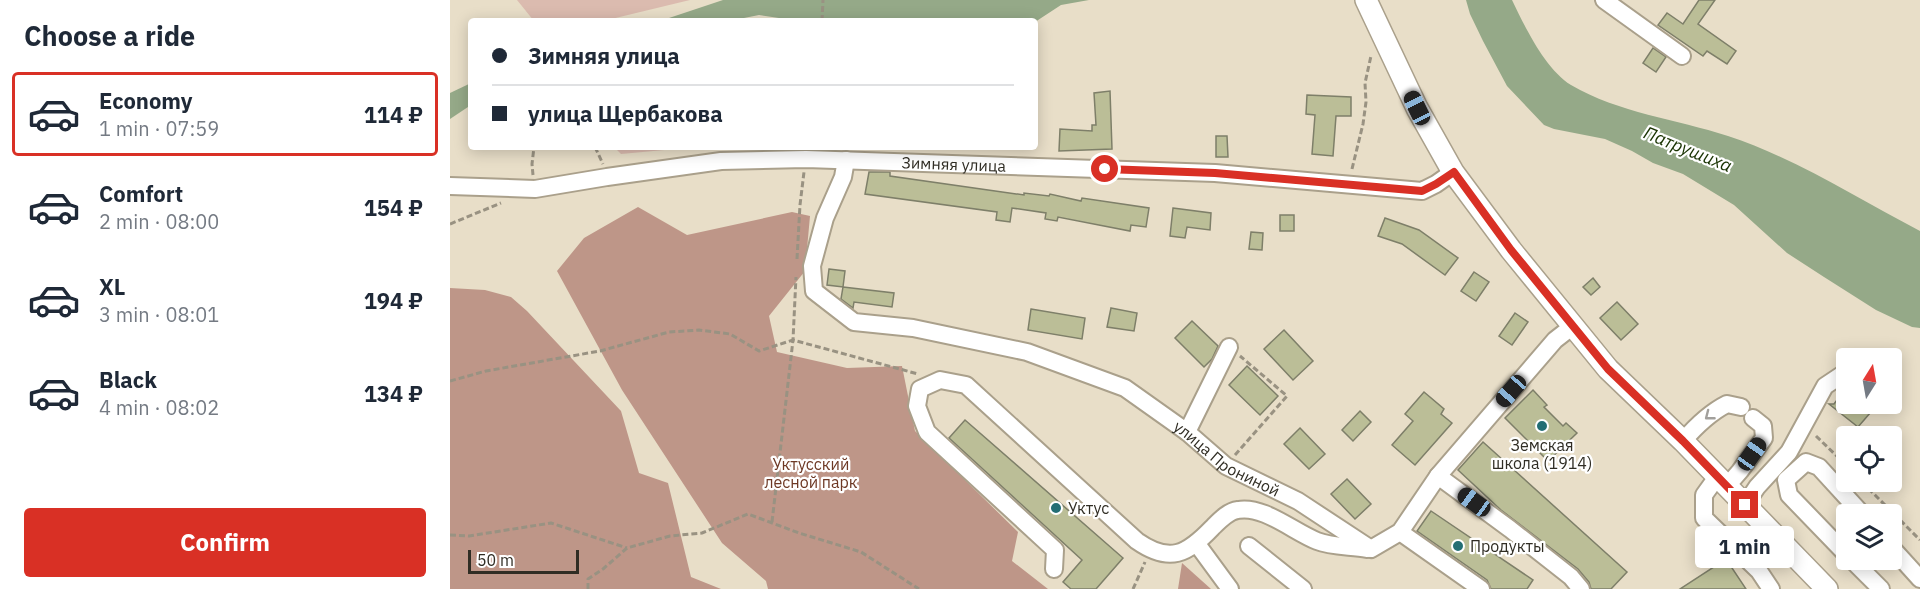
<!DOCTYPE html>
<html lang="en">
<head>
<meta charset="utf-8">
<style>
	body { margin:0; font-family:"IBM Plex Sans",sans-serif; background:#f6f6f7; color:#1f2937; height:100vh; display:flex; flex-direction:column; font-size:22px; white-space:nowrap }
	* { box-sizing:border-box; margin:0 }
	p { font-size:20px; color:#747a83 }
	.icon { flex:none; width:33px; height:33px; fill:none; stroke:currentColor; stroke-width:2; stroke-linecap:round; stroke-linejoin:round }
	.map { position:relative; flex:1; overflow:hidden }
	.drawer { display:flex; flex-direction:column; background:#fff; width:450px }
	.drawer>* { flex:none }
	.banner { position:absolute; left:18px; top:18px; width:570px; height:132px; border-radius:6px; box-shadow:0 3px 15px #0003; display:grid; align-content:center; height:132px; padding:0 24px; background:#fff }
	.needle { width:39px; rotate:11deg }
	.controls { position:absolute; left:1386px; top:348px; display:grid; gap:12px }
	.controls a { display:grid; place-items:center; width:66px; height:66px; border-radius:6px; background:#fff; box-shadow:0 3px 15px #0003; font-size:30px }
	.scale { position:absolute; left:18px; bottom:15px; width:111px; box-sizing:border-box; padding-left:6px; border:3px solid #302d24; border-top:0; font-size:16px; line-height:21px; white-space:nowrap; color:#302d24; -webkit-text-stroke:4px #fff; paint-order:stroke }
	.end { position:absolute; width:27px; height:27px; margin:-14px; border:8px solid #d93025; background:#fff; box-shadow:0 0 0 3px #fff }
	.from { border-radius:50% }
	.bubble { position:absolute; height:42px; border-radius:6px; background:#fff; box-shadow:0 3px 15px #0003; font-size:20px; font-weight:700; line-height:42px; text-align:center }
	.car { position:absolute; width:18px; height:36px; margin:-18px -9px; border-radius:8px; box-shadow:0 0 4px 2px #0007; background:linear-gradient(#222 24%,#8ab4d8 0 40%,#222 0 76%,#8ab4d8 0 86%,#222 0) }
	.banner b { display:flex; align-items:center; gap:21px; height:57px; font-size:22px }
	.banner b+b { border-top:2px solid #e0e1e3 }
	.banner i { width:15px; height:15px; background:#1f2937 }
	ul { padding:0; list-style:none }
	li { display:flex; align-items:center; gap:18px; height:84px; margin:0 12px 9px; padding:0 12px; border:3px solid transparent; border-radius:6px }
	li div { flex:1 }
	li b { display:block; font-size:22px }
	li em { font-style:normal; font-weight:700 }
	li.current { border-color:#d93025 }
	li>.icon { width:54px; height:54px; stroke-width:1.5 }
	h2 { padding:0 24px; font-size:27px; line-height:72px }
	.button { display:flex; gap:12px; margin-top:auto; padding:12px 24px }
	.button a { flex:1; height:69px; border-radius:6px; background:#d93025; color:#fff; font-size:24px; font-weight:700; line-height:69px; text-align:center }
	main { display:flex; flex:1; min-height:0 }
	.map>svg:first-child { display:block }
</style>
</head>
<body>
<main>
<section class="drawer">
<h2>Choose a ride</h2>
<ul>
<li class="current"><svg class="icon" aria-label="car" viewBox="0 0 24 24"><path d="M5 17H2v-5l4-1 3-4h7l3 4 3 1v5h-3M9 17h6M6 11h13"/><circle cx="7" cy="17" r="2"/><circle cx="17" cy="17" r="2"/></svg><div><b>Economy</b><p>1 min · 07:59</p></div><em>114 ₽</em></li>
<li><svg class="icon" aria-label="car" viewBox="0 0 24 24"><path d="M5 17H2v-5l4-1 3-4h7l3 4 3 1v5h-3M9 17h6M6 11h13"/><circle cx="7" cy="17" r="2"/><circle cx="17" cy="17" r="2"/></svg><div><b>Comfort</b><p>2 min · 08:00</p></div><em>154 ₽</em></li>
<li><svg class="icon" aria-label="car" viewBox="0 0 24 24"><path d="M5 17H2v-5l4-1 3-4h7l3 4 3 1v5h-3M9 17h6M6 11h13"/><circle cx="7" cy="17" r="2"/><circle cx="17" cy="17" r="2"/></svg><div><b>XL</b><p>3 min · 08:01</p></div><em>194 ₽</em></li>
<li><svg class="icon" aria-label="car" viewBox="0 0 24 24"><path d="M5 17H2v-5l4-1 3-4h7l3 4 3 1v5h-3M9 17h6M6 11h13"/><circle cx="7" cy="17" r="2"/><circle cx="17" cy="17" r="2"/></svg><div><b>Black</b><p>4 min · 08:02</p></div><em>134 ₽</em></li>
</ul>
<div class="button"><a>Confirm</a></div>
</section>
<div class="map">
<svg width="1470" height="589" viewBox="0 0 1470 589">
	<rect width="100%" height="100%" fill="#e8dec8"/>
	<!-- green -->
	<g fill="#dbbbaf">
		<path d="M67,0H240L153,21H84Z"/>
		<path d="M164,147H247L171,154Z"/>
	</g>
	<!-- forest -->
	<g fill="#be9688">
		<path d="M188,207L237,235L342,212L360,216L355,271L319,316L327,352L397,368L452,366L465,431L568,532L562,561L598,589H318L316,581L272,543L172,390L107,271L134,238Z"/>
		<path d="M0,288L35,290L61,297L77,311L171,411L189,473L218,483L241,577L271,589H0Z"/>
		<path d="M732,563L761,589H728Z"/>
	</g>
	<!-- water -->
	<g fill="#95a988">
		<path d="M273,0H639L611,5L585,22L349,21L309,15L279,21H210Z"/>
		<path d="M1016,0H1062C1075,27 1095,69 1121,85C1169,113 1226,119 1278,136C1345,158 1407,198 1470,231V328L1462,327L1426,310L1374,277L1337,253L1284,205L1233,174L1203,163L1182,151L1155,139L1104,129L1094,125L1057,86L1033,41L1020,14Z"/>
		<path d="M21,83V105L0,119V93Z"/>
	</g>
	<!-- building -->
	<g fill="#bbbe97" stroke="#7e7f69" stroke-width="1.5">
		<path d="M1249,0H1265L1248,24L1286,51L1277,64L1257,51L1253,56L1208,25L1217,13L1233,24Z"/>
		<path d="M1203,48L1216,57L1206,72L1193,63Z"/>
		<path d="M660,91L662,149L609,151L610,129L642,131V125H646L644,93Z"/>
		<path d="M857,95L901,97V116H886L883,156L862,154L865,115L856,114Z"/>
		<path d="M766,136H777L778,157H766Z"/>
		<path d="M419,172H440V176L574,195V193L599,196L600,194L631,201L632,198L699,208L696,227L681,225L680,231L608,217L607,221L595,219L596,213L562,208L560,222L546,220L547,212L415,194Z"/>
		<path d="M723,208L761,213L760,230L737,227L735,238L720,236Z"/>
		<rect x="830" y="215" width="14" height="16"/>
		<path d="M935,218L969,230L1008,258L995,275L952,244L928,236Z"/>
		<path d="M801,232L813,233L812,250L799,249Z"/>
		<path d="M379,269L395,271L393,287L377,285Z"/>
		<path d="M1024,272L1039,282L1026,301L1011,291Z"/>
		<path d="M1143,278L1150,287L1141,295L1133,287Z"/>
		<path d="M393,287L444,293L442,307L404,302L403,308L391,299Z"/>
		<path d="M1167,302L1188,324L1171,340L1150,318Z"/>
		<path d="M661,308L687,313L684,331L657,327Z"/>
		<path d="M581,309L635,318L632,339L578,330Z"/>
		<path d="M1065,313L1078,322L1062,345L1049,336Z"/>
		<path d="M742,321L768,346L762,359L754,367L725,338Z"/>
		<path d="M834,330L863,361L843,380L814,349Z"/>
		<path d="M797,366L828,396L810,415L779,385Z"/>
		<path d="M1396,388V404H1408L1420,413L1408,427L1379,404H1384Z"/>
		<path d="M1083,390L1097,405L1094,407L1113,426L1116,423L1127,433L1098,461L1055,418Z"/>
		<path d="M974,392L994,409L991,414L1002,423L965,465L942,445L963,421L955,414Z"/>
		<path d="M910,411L921,422L903,441L892,430Z"/>
		<path d="M515,420L673,558L646,589H621L613,582L632,560L499,438Z"/>
		<path d="M850,428L875,454L859,469L834,444Z"/>
		<path d="M1033,442L1177,572L1161,589H1141L1139,582L1128,569L1051,510L1008,470Z"/>
		<path d="M897,479L921,504L905,519L881,494Z"/>
		<path d="M981,511L1083,580L1077,589H1041L1037,580L967,531Z"/>
		<path d="M1276,559L1296,589H1230Z"/>
	</g>
	<g fill="none" stroke-linecap="round" stroke-linejoin="round">
		<!-- minor casing -->
		<g stroke="#aaa08b" stroke-width="20">
			<g id="minor">
				<path d="M1154,0L1232,56"/>
				<path id="s1" d="M396,160L393,177L375,218L362,266L364,291L404,322L463,328L577,352L675,388L737,432L776,466L848,501L921,549L950,532L988,476L1105,340L1123,326"/>
				<path id="s2" d="M0,186L85,189L157,177L271,161L356,159L765,173L972,191L986,184L1003,172"/>
				<path d="M737,432L779,347"/>
				<path d="M1233,441C1246,426 1259,413 1277,404L1291,407"/>
				<path d="M988,476L1060,529L1121,577L1131,589"/>
				<path d="M1267,477L1254,495V518L1309,571L1321,589"/>
				<path d="M1277,486L1290,471L1314,438L1313,426L1303,418"/>
				<path d="M1295,505L1307,487L1339,452L1375,386L1396,372"/>
				<path d="M950,532L1031,589"/>
				<path d="M747,544L780,589"/>
				<path d="M799,546L853,589"/>
				<path d="M1442,548L1470,579"/>
				<path d="M1396,554L1339,495L1336,480L1356,462L1369,467L1412,514"/>
				<path d="M1402,560L1431,589"/>
				<path d="M604,569L605,550L477,432L467,406L470,389L490,380L516,385L687,541C720,564 737,554 762,528C769,521 778,511 788,510C813,505 844,532 867,541C882,547 902,546 917,549"/>
			</g>
		</g>
		<!-- major casing -->
		<g stroke="#aaa08b" stroke-width="24">
			<path id="major" d="M916,0L967,108L1003,172L1061,250L1158,369L1233,441L1377,589"/>
		</g>
		<!-- path -->
		<g stroke="#999282" stroke-width="3" stroke-dasharray="6 3" stroke-linecap="butt">
			<path d="M372,21L373,0"/>
			<path d="M145,147L153,164"/>
			<path d="M902,169L913,124L916,102L915,83L921,56"/>
			<path d="M83,175L82,164L84,147"/>
			<path d="M0,224L51,203"/>
			<path d="M347,259L350,205L354,172"/>
			<path d="M0,381L36,371L150,351L219,332L249,330L280,334L309,351L343,340L468,374"/>
			<path d="M1366,436L1396,465"/>
			<path d="M785,455L837,396L790,356"/>
			<path d="M1412,482L1470,540"/>
			<path d="M322,522L343,340L346,277"/>
			<path d="M0,535L19,536L101,523L177,548"/>
			<path d="M138,589V579L153,569L177,548L220,536L252,533L298,514L349,533L411,552L469,589"/>
			<path d="M683,589L695,562"/>
		</g>
		<!-- minor -->
		<use href="#minor" stroke="#fff" stroke-width="16"/>
		<!-- major -->
		<use href="#major" stroke="#fff" stroke-width="21"/>
	</g>
	<!-- one-way arrows -->
	<defs><path id="oneway-chevron" d="M-2-3.5L2.5 0L-2 3.5" fill="none" stroke-width="1.6" stroke-linecap="round" stroke-linejoin="round" transform="scale(1.5)"/></defs>
	<use stroke="#a2a09c" href="#oneway-chevron" transform="translate(1259 416) rotate(142)"/>
	<g fill="none" stroke-linecap="round" stroke-linejoin="round">
		<!-- route -->
		<path stroke="#d93025" stroke-width="8" d="M655,169L765,173L972,191L986,184L1004,172L1061,250L1158,369L1233,441L1295,505"/>
	</g>
	<!-- markers -->
	<g fill="#236e74" stroke="#fff" stroke-width="2">
		<circle cx="1092" cy="426" r="6"/>
		<circle cx="606" cy="508" r="6"/>
		<circle cx="1008" cy="546" r="6"/>
	</g>
	<g text-anchor="middle" dominant-baseline="central" stroke-width="4.5" stroke-linejoin="round" paint-order="stroke">
		<!-- street labels -->
		<g font-size="16" fill="#302d24" stroke="#fff">
			<text stroke="none"><textPath href="#s2" startOffset="506">Зимняя улица</textPath></text>
			<text stroke="none"><textPath href="#s1" startOffset="592">улица Прониной</textPath></text>
		</g>
		<!-- poi labels -->
		<g font-size="16" fill="#302d24" stroke="#fff" text-anchor="start">
			<text x="1092" y="445" text-anchor="middle">Земская<tspan x="1092" dy="18">школа (1914)</tspan></text>
			<text x="618" y="508">Уктус</text>
			<text x="1020" y="546">Продукты</text>
		</g>
		<!-- park labels -->
		<g font-size="16" fill="#6d3824" stroke="#fff">
			<text x="361" y="464">Уктусский<tspan x="361" dy="18">лесной парк</tspan></text>
		</g>
		<!-- water labels -->
		<g font-size="18" font-style="italic" fill="#183200" stroke="#fff">
			<text transform="translate(1238 149) rotate(22)">Патрушиха</text>
		</g>
	</g>
</svg>
<div class="controls">
<a><svg class="needle" viewBox="-14 -14 28 28"><path d="M0-13l5 13h-10z" fill="#e53935"/><path d="M0 13l5-13h-10z" fill="#747a83"/></svg></a>
<a><svg class="icon" aria-label="locate" viewBox="0 0 24 24"><circle cx="12" cy="12" r="6"/><path d="M12 2v4M12 18v4M2 12h4M18 12h4"/></svg></a>
<a><svg class="icon" aria-label="layers" viewBox="0 0 24 24"><path d="M12 4l9 5-9 5-9-5zM3 14l9 5 9-5"/></svg></a>
</div>
<div class="scale">50 m</div>
<i class="end from" style="left:655px;top:169px"></i>
<i class="end" style="left:1295px;top:505px"></i>
<div class="bubble" style="left:1245px;top:526px;width:99px">1 min</div>
<i class="car" style="left:967px;top:108px;rotate:334deg"></i>
<i class="car" style="left:1061px;top:391px;rotate:221deg"></i>
<i class="car" style="left:1302px;top:454px;rotate:35deg"></i>
<i class="car" style="left:1024px;top:502px;rotate:306deg"></i>
<div class="banner">
<b><i class="from"></i>Зимняя улица</b>
<b><i></i>улица Щербакова</b>
</div>
</div>
</main>
</body>
</html>
